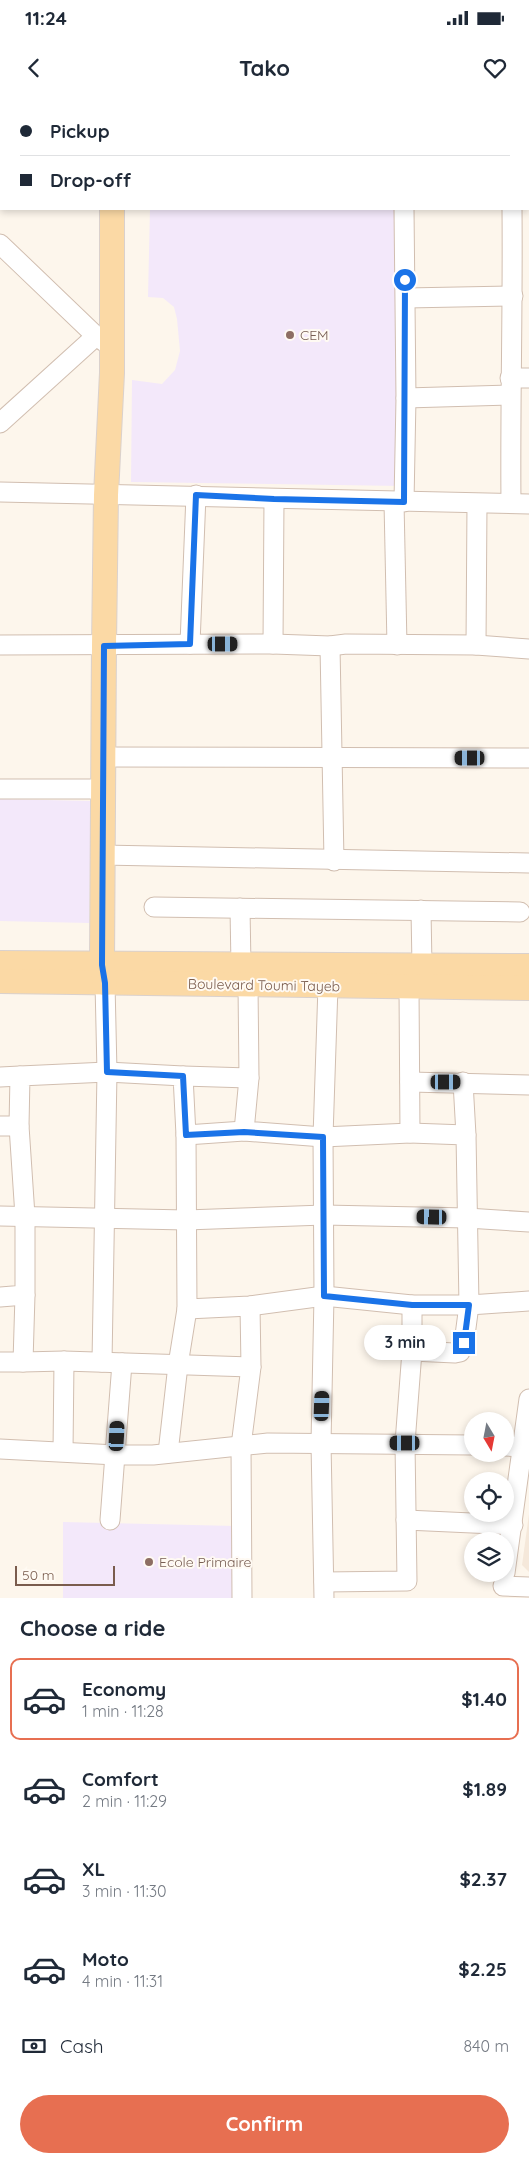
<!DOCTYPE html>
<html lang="en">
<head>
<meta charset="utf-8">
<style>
	body { margin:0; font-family:Quicksand,sans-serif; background:#f2f2f3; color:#1f2937; height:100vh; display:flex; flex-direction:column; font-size:19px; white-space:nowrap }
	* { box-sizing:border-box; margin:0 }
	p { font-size:16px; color:#747a83 }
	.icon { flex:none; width:28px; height:28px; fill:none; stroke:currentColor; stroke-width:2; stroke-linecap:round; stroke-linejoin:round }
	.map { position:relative; height:1498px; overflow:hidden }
	.details { display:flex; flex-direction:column; background:#fff; flex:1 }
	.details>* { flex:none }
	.guide { position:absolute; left:0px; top:0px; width:530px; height:110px; box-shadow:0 2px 8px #0003; display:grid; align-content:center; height:110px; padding:0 20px; background:#fff }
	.needle { width:32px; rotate:170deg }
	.tools { position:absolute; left:464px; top:1312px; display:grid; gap:10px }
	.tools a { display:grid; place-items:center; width:50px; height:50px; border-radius:50%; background:#fff; box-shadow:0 2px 8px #0003; font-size:25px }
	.scale { position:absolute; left:15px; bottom:12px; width:100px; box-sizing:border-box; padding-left:5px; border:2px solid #7a5c4d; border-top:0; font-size:14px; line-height:18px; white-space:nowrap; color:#7a5c4d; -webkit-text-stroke:4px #fffaf3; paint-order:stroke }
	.end { position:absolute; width:22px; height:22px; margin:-11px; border:6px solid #1a73e8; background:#fff; box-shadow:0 0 0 2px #fff }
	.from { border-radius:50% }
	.bubble { position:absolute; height:35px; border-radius:18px; background:#fff; box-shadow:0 2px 8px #0003; font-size:16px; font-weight:700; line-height:35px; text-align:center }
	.car { position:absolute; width:15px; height:30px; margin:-15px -8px; border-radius:6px; box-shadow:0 0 4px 1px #0007; background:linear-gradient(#222 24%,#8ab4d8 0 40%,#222 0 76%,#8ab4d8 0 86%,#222 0) }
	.guide b { display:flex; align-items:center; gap:18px; height:48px; font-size:19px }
	.guide b+b { border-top:1px solid #e0e1e3 }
	.guide i { width:12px; height:12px; background:#1f2937 }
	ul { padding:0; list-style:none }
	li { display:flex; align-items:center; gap:15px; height:82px; margin:0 10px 8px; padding:0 10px; border:2px solid transparent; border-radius:10px }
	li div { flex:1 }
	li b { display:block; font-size:19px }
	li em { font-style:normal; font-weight:700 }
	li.active { border-color:#e76f51 }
	li>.icon { width:45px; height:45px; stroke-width:1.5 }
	h2 { padding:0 20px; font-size:22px; line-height:60px }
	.pay { display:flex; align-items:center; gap:12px; height:55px; padding:0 20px; font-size:19px }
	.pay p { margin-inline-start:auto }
	.action { display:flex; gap:10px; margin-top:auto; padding:10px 20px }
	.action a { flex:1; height:58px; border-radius:30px; background:#e76f51; color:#fff; font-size:20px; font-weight:700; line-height:58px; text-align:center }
	.status { display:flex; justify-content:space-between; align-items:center; height:35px; padding:0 25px; background:#fff; direction:ltr }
	.status svg { height:14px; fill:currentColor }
	header { display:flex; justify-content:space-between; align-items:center; height:65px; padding:0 20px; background:#fff; font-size:22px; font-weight:700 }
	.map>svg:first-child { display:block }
</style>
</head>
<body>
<div class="status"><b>11:24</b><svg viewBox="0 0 49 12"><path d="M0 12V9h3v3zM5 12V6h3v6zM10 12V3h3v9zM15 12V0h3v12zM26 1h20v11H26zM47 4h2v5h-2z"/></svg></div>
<header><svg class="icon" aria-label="back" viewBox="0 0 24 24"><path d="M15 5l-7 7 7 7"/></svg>Tako<svg class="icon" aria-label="heart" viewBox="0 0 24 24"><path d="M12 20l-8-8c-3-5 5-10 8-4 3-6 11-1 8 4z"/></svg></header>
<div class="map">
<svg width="529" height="1498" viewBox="0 0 529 1498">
	<rect width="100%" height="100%" fill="#fdf6ec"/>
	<!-- residential -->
	<g fill="#f5e8da">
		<path d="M131,0H423L131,1Z"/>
		<path d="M529,1414V1472L522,1465Z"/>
	</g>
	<!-- education -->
	<g fill="#f3e8fa">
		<path d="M150,109H400L403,386L131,382L132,280L162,284L175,270L180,251L177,219L174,207L163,198L148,197Z"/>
		<path d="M0,699L91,701L89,823L0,821Z"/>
		<path d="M63,1422L236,1426V1498H63Z"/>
	</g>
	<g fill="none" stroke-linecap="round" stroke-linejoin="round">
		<!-- minor casing -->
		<g stroke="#d1beb0" stroke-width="21">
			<g id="minor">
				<path d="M179,0V1"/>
				<path d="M248,0V1"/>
				<path d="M297,1V0"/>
				<path d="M432,1V0"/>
				<path d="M0,79H1"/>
				<path d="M404,109L406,298L404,402"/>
				<path d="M0,144L96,236L112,247"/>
				<path d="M406,198L513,196"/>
				<path d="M510,278H529"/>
				<path d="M406,298L510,295"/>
				<path d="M0,323L96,236"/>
				<path d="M0,392L529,404"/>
				<path d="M394,402L397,545"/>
				<path d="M511,403C510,305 513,207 512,109"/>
				<path d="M190,544L196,395"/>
				<path d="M273,544L274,399"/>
				<path d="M0,545L273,544L330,546L346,544L476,545L529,549"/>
				<path d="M476,545L477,404"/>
				<path d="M330,546L334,761"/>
				<path d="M102,657L529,658"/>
				<path d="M0,689H103"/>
				<path d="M102,755L529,763"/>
				<path d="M154,807L520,812"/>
				<path d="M240,808L241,866"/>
				<path d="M421,810L422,866"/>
				<path d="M183,976L249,978L248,885"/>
				<path d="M0,977L20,976"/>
				<path d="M249,978L244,1031L323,1037L410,1033L409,888"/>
				<path d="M410,982L529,985"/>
				<path d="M463,982L466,1035"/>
				<path d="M0,1026H19"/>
				<path d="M186,1035L244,1031"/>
				<path d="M0,1116L186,1120L324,1115L467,1118L529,1122"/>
				<path d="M0,1197L25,1195V1116L19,1026L20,976L107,972L183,976L186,1035L187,1209L250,1206L324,1196L412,1205H469L466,1035L410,1033"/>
				<path d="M412,1251L455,1253L460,1252L464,1243L469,1205L529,1201"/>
				<path d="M0,1262H23L25,1195"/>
				<path d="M23,1262L64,1261L251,1267"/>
				<path d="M102,1262L107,972L105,883"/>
				<path d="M505,1346L523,1347"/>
				<path d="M0,1349L116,1355H153L268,1343L472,1345"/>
				<path d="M63,1351L64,1261"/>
				<path d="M168,1353L178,1265L187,1209"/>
				<path d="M110,1420L122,1263"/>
				<path d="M406,1420L513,1425"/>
				<path d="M505,1473L529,1299"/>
				<path d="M324,1482L407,1481L405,1343L412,1251V1205"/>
				<path d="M503,1486L529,1487"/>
				<path d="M242,1498L241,1346L251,1267L250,1206"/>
				<path d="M324,1498L321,1343L324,1196L323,1037L328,886"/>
			</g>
		</g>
		<!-- major casing -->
		<g stroke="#dad1cd" stroke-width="26">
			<g id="major">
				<path d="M112,0V1"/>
				<path d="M0,863L529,866"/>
				<path d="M0,881L529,888"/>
				<path d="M105,883L102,865L104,546L106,395L112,273V109"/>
			</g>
		</g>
		<!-- minor -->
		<use href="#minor" stroke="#fff" stroke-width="19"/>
		<!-- major -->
		<use href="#major" stroke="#fbd9a5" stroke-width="24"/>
	</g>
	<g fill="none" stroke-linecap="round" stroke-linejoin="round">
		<!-- route -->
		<path stroke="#1a73e8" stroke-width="6" d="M405,180L404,402L274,399L196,395L190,544L104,546L102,865L105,883L107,972L183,976L186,1035L244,1032L323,1037L324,1196L412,1205H469L464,1243"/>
	</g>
	<!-- markers -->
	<g fill="#8d6e63" stroke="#fffaf3" stroke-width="2">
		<circle cx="290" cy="235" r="5"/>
		<circle cx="149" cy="1462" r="5"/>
	</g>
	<g text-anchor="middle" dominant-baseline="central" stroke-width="4" stroke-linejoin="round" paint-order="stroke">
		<!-- education labels -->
		<g font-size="14" fill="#785e54" stroke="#fffaf3" text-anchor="start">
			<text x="300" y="235">CEM</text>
			<text x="159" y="1462">Ecole Primaire</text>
		</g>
		<!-- street labels -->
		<g font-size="14" fill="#7a5c4d" stroke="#fffaf3">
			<text transform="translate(264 885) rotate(1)">Boulevard Toumi Tayeb</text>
		</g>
	</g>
</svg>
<div class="tools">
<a><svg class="needle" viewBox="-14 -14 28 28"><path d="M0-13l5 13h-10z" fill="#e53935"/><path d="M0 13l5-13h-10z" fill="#747a83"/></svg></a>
<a><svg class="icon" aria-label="locate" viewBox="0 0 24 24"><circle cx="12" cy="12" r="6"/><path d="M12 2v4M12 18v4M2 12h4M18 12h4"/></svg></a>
<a><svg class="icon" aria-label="layers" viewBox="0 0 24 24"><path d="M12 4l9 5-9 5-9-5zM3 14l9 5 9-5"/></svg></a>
</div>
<div class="scale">50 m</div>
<i class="end from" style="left:405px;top:180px"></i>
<i class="end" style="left:464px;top:1243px"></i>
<div class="bubble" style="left:364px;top:1225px;width:82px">3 min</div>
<i class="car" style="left:223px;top:544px;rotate:90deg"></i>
<i class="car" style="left:470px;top:658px;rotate:270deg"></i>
<i class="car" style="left:446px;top:982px;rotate:90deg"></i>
<i class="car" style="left:432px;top:1117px;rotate:271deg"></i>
<i class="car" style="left:322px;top:1306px;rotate:2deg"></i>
<i class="car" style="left:117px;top:1336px;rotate:3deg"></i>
<i class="car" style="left:405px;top:1343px;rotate:270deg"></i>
<div class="guide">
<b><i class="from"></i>Pickup</b>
<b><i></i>Drop-off</b>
</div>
</div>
<section class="details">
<h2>Choose a ride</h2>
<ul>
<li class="active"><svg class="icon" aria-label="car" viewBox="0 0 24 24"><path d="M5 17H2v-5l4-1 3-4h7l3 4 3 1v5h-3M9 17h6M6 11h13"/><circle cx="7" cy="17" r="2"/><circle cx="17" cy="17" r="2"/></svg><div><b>Economy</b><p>1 min · 11:28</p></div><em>$1.40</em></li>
<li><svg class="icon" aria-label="car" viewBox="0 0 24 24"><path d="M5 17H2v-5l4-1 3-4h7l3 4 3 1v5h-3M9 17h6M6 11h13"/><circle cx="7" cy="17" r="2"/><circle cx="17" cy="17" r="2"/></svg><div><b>Comfort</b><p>2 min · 11:29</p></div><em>$1.89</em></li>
<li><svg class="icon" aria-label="car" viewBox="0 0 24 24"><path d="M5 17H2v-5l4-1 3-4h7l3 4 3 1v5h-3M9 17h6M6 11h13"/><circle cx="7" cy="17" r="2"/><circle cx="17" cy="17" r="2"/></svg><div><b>XL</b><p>3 min · 11:30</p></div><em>$2.37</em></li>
<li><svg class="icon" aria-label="car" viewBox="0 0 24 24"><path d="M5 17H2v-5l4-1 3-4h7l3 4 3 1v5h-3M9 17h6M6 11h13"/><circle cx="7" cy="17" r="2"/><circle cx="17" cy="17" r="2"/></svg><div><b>Moto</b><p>4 min · 11:31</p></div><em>$2.25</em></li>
</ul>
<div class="pay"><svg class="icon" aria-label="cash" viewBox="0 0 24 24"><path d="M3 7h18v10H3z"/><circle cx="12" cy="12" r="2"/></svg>Cash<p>840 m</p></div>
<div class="action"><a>Confirm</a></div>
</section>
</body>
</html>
